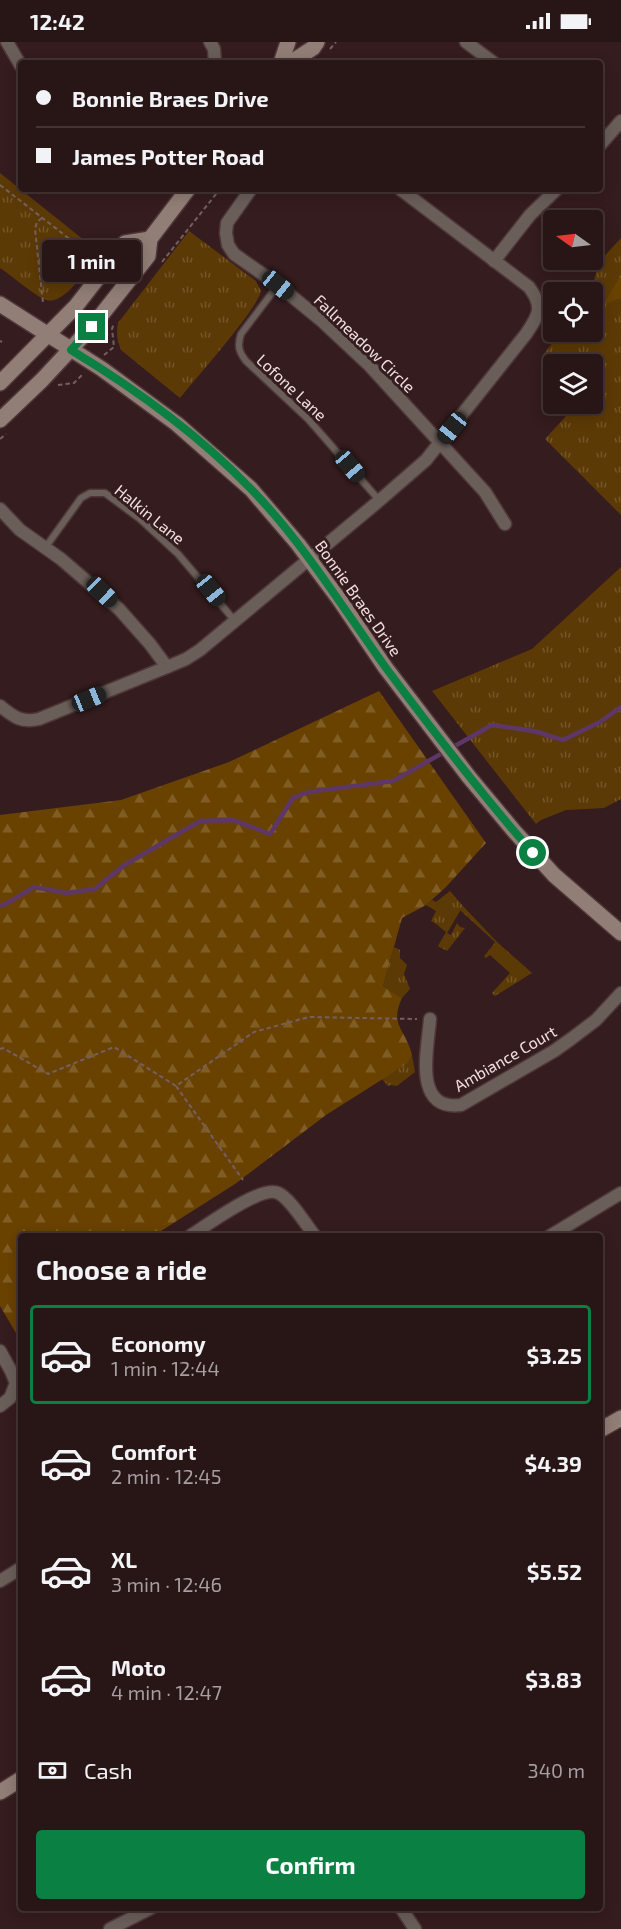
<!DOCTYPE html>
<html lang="en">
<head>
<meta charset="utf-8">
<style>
	body { margin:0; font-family:"Exo 2",sans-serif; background:#342223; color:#f1f3f6; height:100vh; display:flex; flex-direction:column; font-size:22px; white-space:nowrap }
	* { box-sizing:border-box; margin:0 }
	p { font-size:20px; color:#a59fa1 }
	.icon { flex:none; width:33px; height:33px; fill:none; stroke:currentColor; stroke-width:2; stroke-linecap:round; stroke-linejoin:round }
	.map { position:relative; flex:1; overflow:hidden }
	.details { position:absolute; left:18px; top:1191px; width:585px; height:678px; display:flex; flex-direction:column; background:#281516; border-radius:6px; box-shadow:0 3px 15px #0003,0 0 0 2px #443435 }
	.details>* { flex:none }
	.guide { position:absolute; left:18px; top:18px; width:585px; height:132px; border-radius:6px; box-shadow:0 3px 15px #0003,0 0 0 2px #443435; display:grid; align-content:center; height:132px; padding:0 18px; background:#281516 }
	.needle { width:39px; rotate:284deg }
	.controls { position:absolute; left:543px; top:168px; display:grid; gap:12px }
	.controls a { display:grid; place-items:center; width:60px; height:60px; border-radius:6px; background:#281516; box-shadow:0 3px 15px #0003,0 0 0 2px #443435; font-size:30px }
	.end { position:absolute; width:27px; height:27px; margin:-14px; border:8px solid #0b8043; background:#fff; box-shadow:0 0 0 3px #fff }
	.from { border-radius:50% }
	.bubble { position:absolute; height:42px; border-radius:6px; background:#281516; box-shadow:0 3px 15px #0003,0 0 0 2px #443435; font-size:20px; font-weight:700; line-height:42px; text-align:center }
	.car { position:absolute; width:18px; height:36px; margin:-18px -9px; border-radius:8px; box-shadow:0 0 4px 2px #0007; background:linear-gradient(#222 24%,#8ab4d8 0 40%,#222 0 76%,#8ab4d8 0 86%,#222 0) }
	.guide b { display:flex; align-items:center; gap:21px; height:57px; font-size:22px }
	.guide b+b { border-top:2px solid #443435 }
	.guide i { width:15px; height:15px; background:#f1f3f6 }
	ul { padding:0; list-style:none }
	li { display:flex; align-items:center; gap:18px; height:99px; margin:0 12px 9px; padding:0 6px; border:3px solid transparent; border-radius:6px }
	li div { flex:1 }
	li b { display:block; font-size:22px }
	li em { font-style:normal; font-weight:700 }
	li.active { border-color:#0b8043 }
	li>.icon { width:54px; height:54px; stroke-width:1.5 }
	h2 { padding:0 18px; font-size:27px; line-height:72px }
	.pay { display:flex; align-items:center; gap:15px; height:66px; padding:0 18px; font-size:22px }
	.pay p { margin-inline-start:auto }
	.button { display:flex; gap:12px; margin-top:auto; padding:12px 18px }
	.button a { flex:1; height:69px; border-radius:6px; background:#0b8043; color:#fff; font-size:24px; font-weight:700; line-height:69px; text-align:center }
	.status { display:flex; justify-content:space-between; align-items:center; height:42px; padding:0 30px; background:#281516; direction:ltr }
	.status svg { height:16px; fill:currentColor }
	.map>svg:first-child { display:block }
</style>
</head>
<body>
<div class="status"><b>12:42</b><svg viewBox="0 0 49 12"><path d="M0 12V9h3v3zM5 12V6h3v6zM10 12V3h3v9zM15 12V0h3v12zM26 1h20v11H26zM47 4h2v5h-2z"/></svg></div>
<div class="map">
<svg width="621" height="1887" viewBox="0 0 621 1887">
	<defs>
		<pattern id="grass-tufts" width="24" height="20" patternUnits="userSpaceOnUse" patternTransform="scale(1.5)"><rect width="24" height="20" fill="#5c3a05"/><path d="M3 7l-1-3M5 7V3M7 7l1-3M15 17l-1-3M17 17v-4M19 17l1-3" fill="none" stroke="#745629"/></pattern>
		<pattern id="forest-firs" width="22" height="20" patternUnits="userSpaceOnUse" patternTransform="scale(1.5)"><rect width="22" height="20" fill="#6a4200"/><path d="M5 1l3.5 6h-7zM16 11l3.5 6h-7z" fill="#805d25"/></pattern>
		<pattern id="garden-dots" width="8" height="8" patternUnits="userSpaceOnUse" patternTransform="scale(1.5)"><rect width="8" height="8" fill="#5c3a05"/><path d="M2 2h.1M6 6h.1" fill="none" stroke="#745629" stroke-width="1.8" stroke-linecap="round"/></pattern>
	</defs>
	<rect width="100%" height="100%" fill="#351c1e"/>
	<!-- grass -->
	<g fill="url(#grass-tufts)">
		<path d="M0,131L99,210C89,224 65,264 46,258C35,254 11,233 0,226Z"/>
		<path d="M189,189L256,239L261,249C257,268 196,336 180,356L121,308C117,298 116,291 118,281Z"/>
		<path d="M621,196V232L604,262L621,256V473L545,397L577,362H592V322L553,323L543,313L561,290H592L591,250L599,220Z"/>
		<path d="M621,525V757L604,766L566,768L541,778L536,782L432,649L532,607Z"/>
		<path d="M450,849L463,864L447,891L451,893L457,881L460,885L465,886L447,909L438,904L446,890C440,886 438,882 431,879L436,869L426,863L432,858L436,860Z"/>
		<path d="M497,900L532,931L495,954L492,951L510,931L490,913L486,916L484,914Z"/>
		<path d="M394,905L400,908V916L407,923L404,932L410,947L402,956L383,944Z"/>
		<path d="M412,1013L415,1030L397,1044L390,1043L388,1044L382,1037L408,1021Z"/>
	</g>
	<!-- forest -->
	<g fill="url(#forest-firs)">
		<path d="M621,232V256L603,263Z"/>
		<path d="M379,649L486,801L446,845L426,863L402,876L383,944L402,956C389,984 406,987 412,1013L408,1021L326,1073L235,1142L153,1194H21V1287L16,1291L0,1264V773L121,758L229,720Z"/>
	</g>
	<!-- garden -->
	<path fill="url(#garden-dots)" d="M463,864L497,900L487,911L495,900L460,868Z"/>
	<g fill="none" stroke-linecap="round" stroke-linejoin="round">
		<!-- stream -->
		<path stroke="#5d3768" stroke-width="4.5" d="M0,863L6,862L34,845L67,851L95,847L123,824L200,779L233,778L270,792L293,756L308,750L393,739L492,683L534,689L563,698L600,680L621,665"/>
		<!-- lane casing -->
		<g stroke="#4f3739" stroke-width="9">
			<g id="lane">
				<path d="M278,243L241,292C237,304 239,310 246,319L308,377L379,458"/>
				<path d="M45,506L81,456L90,451H105L140,477L178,512L235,579"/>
			</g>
		</g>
		<!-- street casing -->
		<g stroke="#4f3739" stroke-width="15">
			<g id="street">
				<path d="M7,0L21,24"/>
				<path d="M210,0L214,7L215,21"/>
				<path d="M466,0L494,21"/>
				<path d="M600,103L621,79"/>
				<path d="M251,147L227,181L226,191L228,203L234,212L278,243L322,279L368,322L485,450L505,482"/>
				<path d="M494,219L530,173L557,147"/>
				<path d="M0,467L20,488L61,517L119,567L150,602L167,625"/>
				<path d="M0,664C14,675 21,681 39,677L167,625L186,617L200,608L380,458L426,418L526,292C539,273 544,265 529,245L400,147"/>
				<path d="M430,977C428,1006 412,1069 461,1063L554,1009L571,997L596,978L621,951"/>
				<path d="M190,1194C206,1184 261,1143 278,1151C290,1156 306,1183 315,1194"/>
				<path d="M550,1194L621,1151"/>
				<path d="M0,1309L11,1329L16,1341L10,1356L0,1364"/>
				<path d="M0,1539L21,1526"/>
				<path d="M401,1866L415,1887"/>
				<path d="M110,1887L151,1866"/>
			</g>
		</g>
		<!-- secondary casing -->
		<g stroke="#4f3739" stroke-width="18">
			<g id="secondary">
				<path d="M281,21L288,0"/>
				<path d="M290,21L313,6L317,0"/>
				<path d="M0,262L102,327L177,382L251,447L298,502L339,557L385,625L469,735L514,789L554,833L621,891"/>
				<path d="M0,341L76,264L125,201L150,197"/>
				<path d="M0,378L42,338L95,281L148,214L150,197L188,147"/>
				<path d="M600,1388L621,1376"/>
				<path d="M0,1750L21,1737"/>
			</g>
		</g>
		<!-- path -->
		<g stroke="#755f60" stroke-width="2" stroke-dasharray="4.5 3" stroke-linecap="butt">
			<path d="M330,7L336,0"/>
			<path d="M0,143L94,216"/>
			<path d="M42,176L37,180L35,187L43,261"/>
			<path d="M162,220L220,147"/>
			<path d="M0,299L2,300"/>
			<path d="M104,313L114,305L112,287L114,281"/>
			<path d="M58,343L74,341L82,333"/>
			<path d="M0,397L6,392"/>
			<path d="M0,1007L3,1006L48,1032L114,1005L176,1044L254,990L309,975L417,977"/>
			<path d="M176,1044L243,1138"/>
		</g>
		<!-- lane -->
		<use href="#lane" stroke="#6a5e59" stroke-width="6"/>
		<!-- street -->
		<use href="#street" stroke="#6a5e59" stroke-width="12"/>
		<!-- secondary -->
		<use href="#secondary" stroke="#917e76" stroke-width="15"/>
	</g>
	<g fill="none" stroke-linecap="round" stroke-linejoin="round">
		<!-- route -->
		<path stroke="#0b8043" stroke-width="8" d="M92,285L71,308C134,346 198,392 250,446C303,500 342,565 386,626C433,689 481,752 533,811"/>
	</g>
	<g text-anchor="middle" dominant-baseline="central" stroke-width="6" stroke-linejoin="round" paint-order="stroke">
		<!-- street labels -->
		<g font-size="16" fill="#f2e0e0" stroke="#351c1e">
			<text transform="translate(365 301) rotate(44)">Fallmeadow Circle</text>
			<text transform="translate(292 345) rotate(43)">Lofone Lane</text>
			<text transform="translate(150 472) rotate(39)">Halkin Lane</text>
			<text transform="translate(359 556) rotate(55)">Bonnie Braes Drive</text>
			<text transform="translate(505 1016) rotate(-30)">Ambiance Court</text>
		</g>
	</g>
</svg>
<div class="controls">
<a><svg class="needle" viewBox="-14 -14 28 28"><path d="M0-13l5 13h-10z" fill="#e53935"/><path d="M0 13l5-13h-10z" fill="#a59fa1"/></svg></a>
<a><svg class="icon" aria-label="locate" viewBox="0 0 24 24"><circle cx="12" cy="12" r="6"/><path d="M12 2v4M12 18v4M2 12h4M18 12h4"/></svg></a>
<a><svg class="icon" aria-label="layers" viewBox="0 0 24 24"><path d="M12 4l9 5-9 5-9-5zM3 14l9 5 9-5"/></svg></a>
</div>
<i class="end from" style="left:533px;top:811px"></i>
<i class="end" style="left:92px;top:285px"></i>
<div class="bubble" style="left:42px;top:198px;width:99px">1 min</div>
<i class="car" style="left:278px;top:243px;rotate:129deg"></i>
<i class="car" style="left:452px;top:386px;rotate:219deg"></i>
<i class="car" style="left:350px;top:424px;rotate:140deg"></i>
<i class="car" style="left:211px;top:548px;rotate:141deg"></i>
<i class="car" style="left:102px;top:550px;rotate:134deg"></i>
<i class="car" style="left:89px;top:657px;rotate:68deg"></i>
<div class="guide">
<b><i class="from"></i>Bonnie Braes Drive</b>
<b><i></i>James Potter Road</b>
</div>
<section class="details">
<h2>Choose a ride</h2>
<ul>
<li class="active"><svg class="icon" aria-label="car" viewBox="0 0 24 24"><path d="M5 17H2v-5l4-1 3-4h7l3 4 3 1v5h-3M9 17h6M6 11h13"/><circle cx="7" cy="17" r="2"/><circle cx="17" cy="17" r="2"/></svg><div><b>Economy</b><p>1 min · 12:44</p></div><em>$3.25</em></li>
<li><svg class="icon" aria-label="car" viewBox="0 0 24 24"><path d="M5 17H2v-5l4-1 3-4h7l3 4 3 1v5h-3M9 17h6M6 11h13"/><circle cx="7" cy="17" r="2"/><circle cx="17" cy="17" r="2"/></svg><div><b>Comfort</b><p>2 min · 12:45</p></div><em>$4.39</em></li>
<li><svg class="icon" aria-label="car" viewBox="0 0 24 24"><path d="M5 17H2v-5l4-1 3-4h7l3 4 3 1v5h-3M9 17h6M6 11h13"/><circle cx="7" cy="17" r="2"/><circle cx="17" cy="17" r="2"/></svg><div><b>XL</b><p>3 min · 12:46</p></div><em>$5.52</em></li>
<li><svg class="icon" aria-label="car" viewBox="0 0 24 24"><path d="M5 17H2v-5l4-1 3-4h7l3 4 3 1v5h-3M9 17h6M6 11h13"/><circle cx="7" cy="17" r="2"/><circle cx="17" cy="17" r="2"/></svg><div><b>Moto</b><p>4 min · 12:47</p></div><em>$3.83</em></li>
</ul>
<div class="pay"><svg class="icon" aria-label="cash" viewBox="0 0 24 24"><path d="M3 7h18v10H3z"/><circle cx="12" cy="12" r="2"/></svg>Cash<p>340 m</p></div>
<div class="button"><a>Confirm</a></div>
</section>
</div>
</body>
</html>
